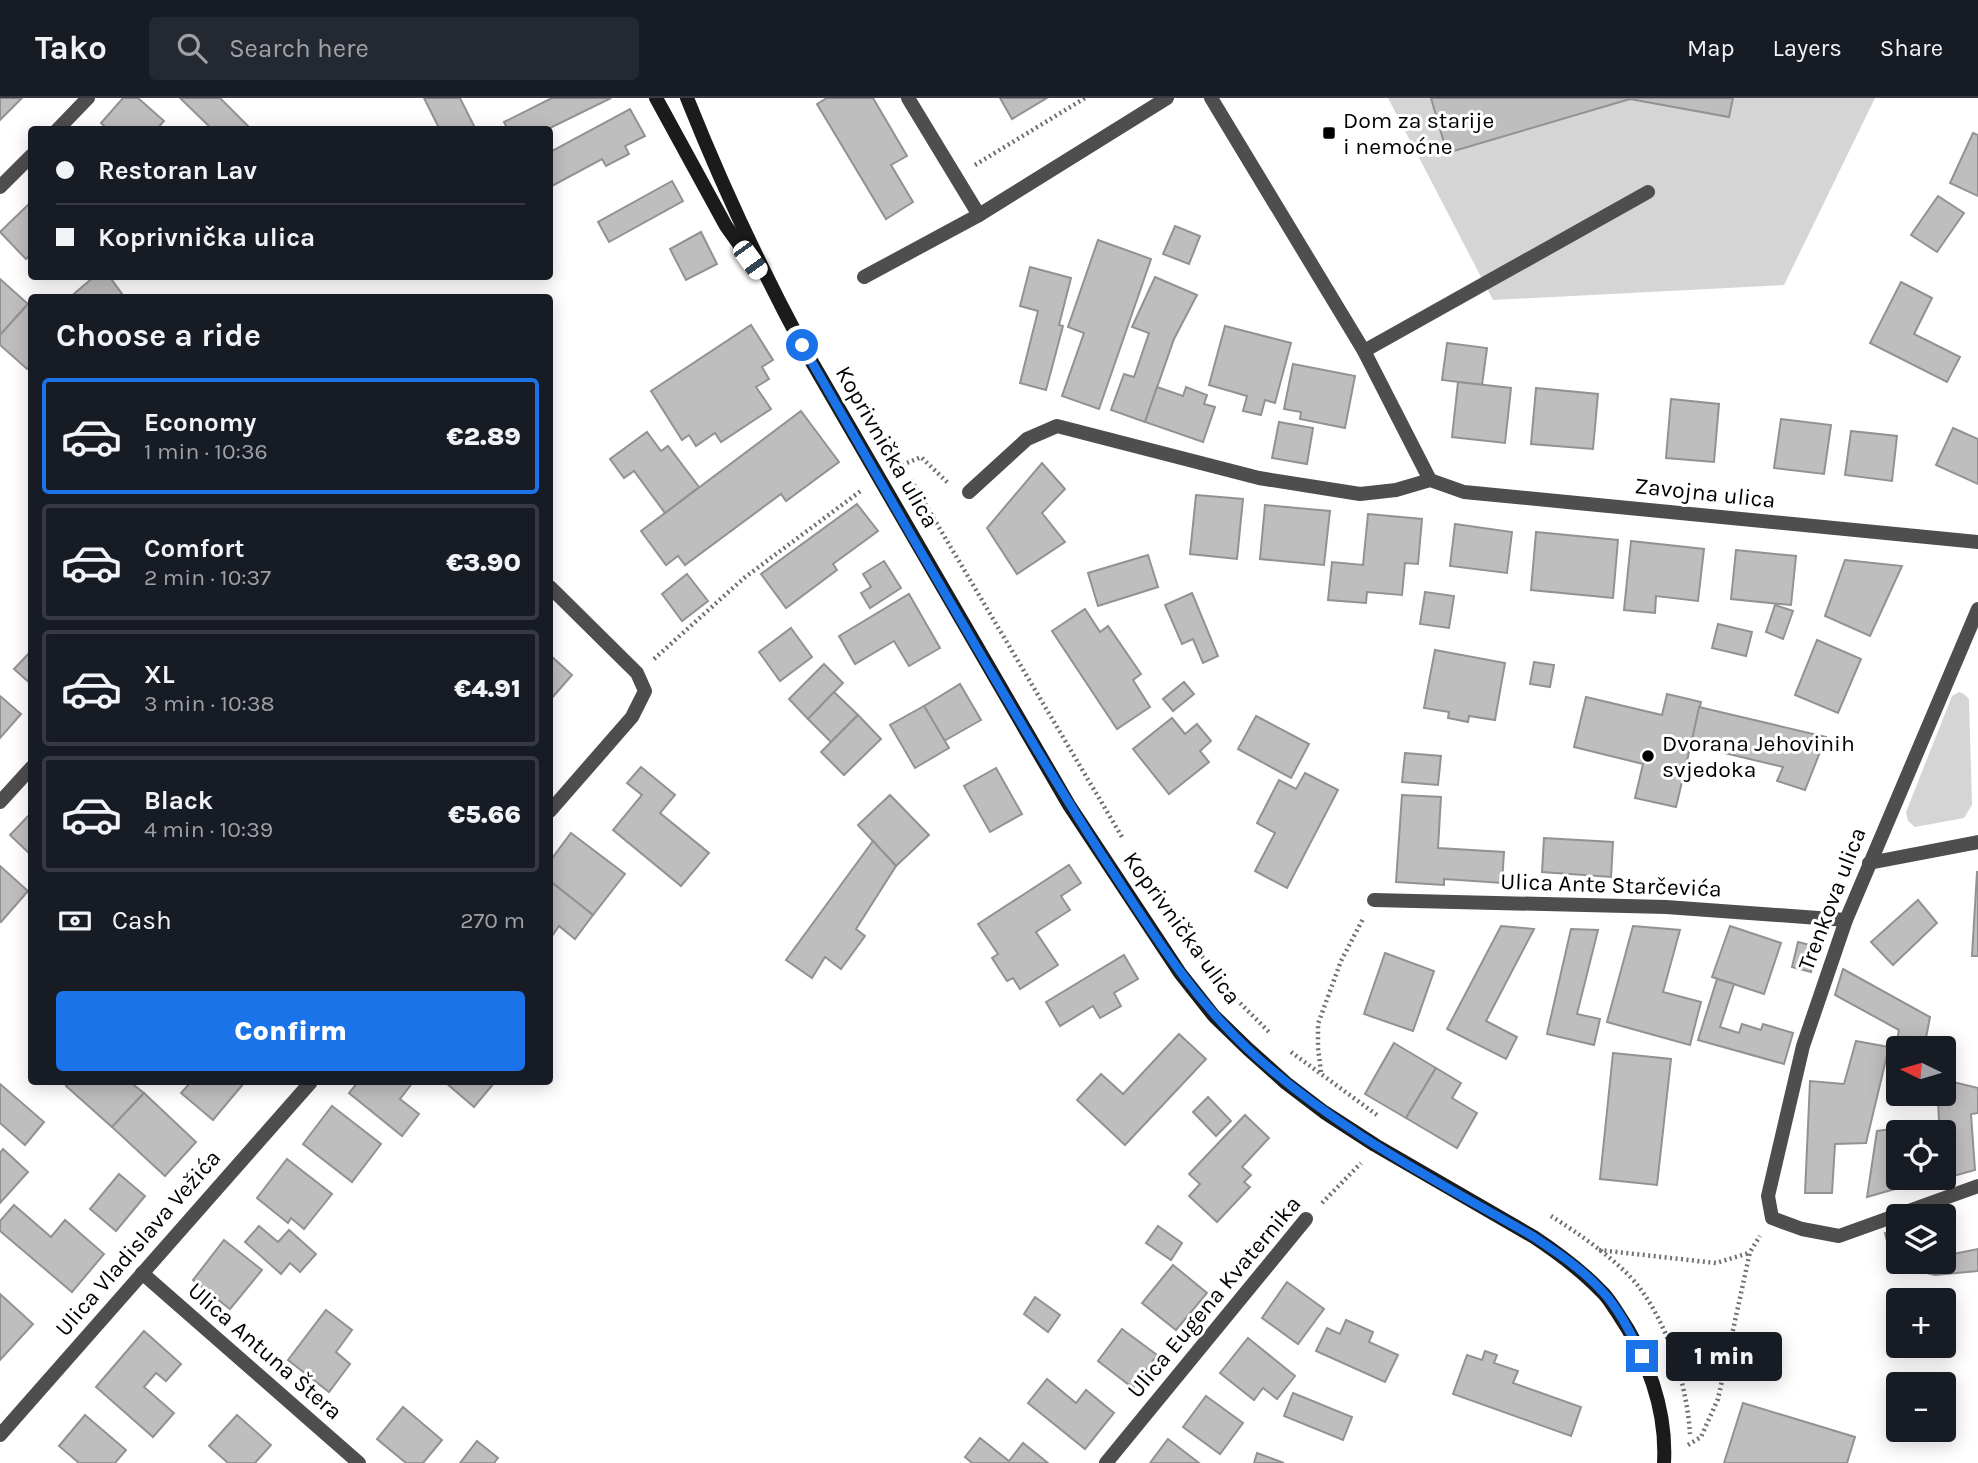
<!DOCTYPE html>
<html lang="en">
<head>
<meta charset="utf-8">
<style>
	body { margin:0; font-family:Karla,sans-serif; background:#242831; color:#f1f3f6; height:100vh; display:flex; flex-direction:column; font-size:26px; white-space:nowrap }
	* { box-sizing:border-box; margin:0 }
	p { font-size:23px; color:#9ea1a6 }
	.icon { flex:none; width:38px; height:38px; fill:none; stroke:currentColor; stroke-width:2; stroke-linecap:round; stroke-linejoin:round }
	.map { position:relative; flex:1; overflow:hidden }
	.drawer { position:absolute; left:28px; top:196px; width:525px; height:791px; display:flex; flex-direction:column; background:#171b24; border-radius:7px; box-shadow:0 4px 18px #0003 }
	.drawer>* { flex:none }
	.banner { position:absolute; left:28px; top:28px; width:525px; height:154px; border-radius:7px; box-shadow:0 4px 18px #0003; display:grid; align-content:center; height:154px; padding:0 28px; background:#171b24 }
	.needle { width:46px; rotate:275deg }
	.fabs { position:absolute; left:1886px; top:938px; display:grid; gap:14px }
	.fabs a { display:grid; place-items:center; width:70px; height:70px; border-radius:7px; background:#171b24; box-shadow:0 4px 18px #0003; font-size:35px }
	.end { position:absolute; width:32px; height:32px; margin:-16px; border:9px solid #1a73e8; background:#fff; box-shadow:0 0 0 4px #fff }
	.from { border-radius:50% }
	.bubble { position:absolute; height:49px; border-radius:7px; background:#171b24; box-shadow:0 4px 18px #0003; font-size:23px; font-weight:800; line-height:49px; text-align:center }
	.car { position:absolute; width:21px; height:42px; margin:-21px -10px; border-radius:9px; box-shadow:0 0 5px 2px #0007; background:linear-gradient(#fff 24%,#345 0 40%,#fff 0 76%,#345 0 86%,#fff 0) }
	.banner b { display:flex; align-items:center; gap:24px; height:66px; font-size:26px }
	.banner b+b { border-top:2px solid #363941 }
	.banner i { width:18px; height:18px; background:#f1f3f6 }
	ul { padding:0; list-style:none }
	li { display:flex; align-items:center; gap:21px; height:116px; margin:0 14px 10px; padding:0 14px; border:4px solid #363941; border-radius:7px }
	li div { flex:1 }
	li b { display:block; font-size:26px }
	li em { font-style:normal; font-weight:800 }
	li.on { border-color:#1a73e8 }
	li>.icon { width:63px; height:63px; stroke-width:1.5 }
	h2 { padding:0 28px; font-size:32px; line-height:84px }
	.pay { display:flex; align-items:center; gap:18px; height:77px; padding:0 28px; font-size:26px }
	.pay p { margin-inline-start:auto }
	.cta { display:flex; gap:14px; margin-top:auto; padding:14px 28px }
	.cta a { flex:1; height:80px; border-radius:7px; background:#1a73e8; color:#fff; font-size:28px; font-weight:800; line-height:80px; text-align:center }
	header { display:flex; align-items:center; gap:42px; box-sizing:border-box; height:98px; padding:0 35px; background:#171b24; border-bottom:2px solid #363941 }
	header strong { font-size:33px }
	nav { display:flex; gap:38px; margin-inline-start:auto; font-size:24px }
	.search { width:490px; height:63px; background:#242831; display:flex; align-items:center; gap:18px; box-sizing:border-box; padding:0 24px; border-radius:7px; color:#9ea1a6; font-size:26px }
	.map>svg:first-child { display:block }
</style>
</head>
<body>
<header>
<strong>Tako</strong>
<div class="search"><svg class="icon" aria-label="search" viewBox="0 0 24 24"><circle cx="10" cy="10" r="6"/><path d="M15 15l6 6"/></svg>Search here</div>
<nav><a>Map</a><a>Layers</a><a>Share</a></nav>
</header>
<div class="map">
<svg width="1978" height="1365" viewBox="0 0 1978 1365">
	<rect width="100%" height="100%" fill="#fff"/>
	<!-- green -->
	<g fill="#d5d5d5">
		<path d="M1388,0H1875L1784,187L1493,202Z"/>
		<path d="M1959,594L1964,596L1969,601L1972,707L1964,720L1915,729L1908,723L1906,714L1952,598Z"/>
	</g>
	<!-- building -->
	<g fill="#bebebe" stroke="#929292" stroke-width="2">
		<path d="M0,0H22L0,22Z"/>
		<path d="M123,0H138L164,23L156,32H108L101,25Z"/>
		<path d="M180,0H220L252,32H213Z"/>
		<path d="M424,0H460L476,32H440Z"/>
		<path d="M552,0H611L546,32H508L504,24Z"/>
		<path d="M827,0H873L907,58L891,67L913,104L886,121L817,6Z"/>
		<path d="M1000,0H1047L1012,21Z"/>
		<path d="M1431,0H1733L1729,19L1630,1L1447,55Z"/>
		<path d="M630,11L645,38L625,48L629,56L606,68L602,61L550,89V54Z"/>
		<path d="M1973,35L1978,37V98L1950,85Z"/>
		<path d="M672,83L683,103L609,144L598,124Z"/>
		<path d="M1938,98L1964,115L1937,154L1911,137Z"/>
		<path d="M29,106L32,109V155L26,161L0,134Z"/>
		<path d="M1175,128L1200,138L1189,166L1163,156Z"/>
		<path d="M701,134L717,166L686,182L670,151Z"/>
		<path d="M1098,142L1151,161L1099,311L1062,298L1084,235L1068,229Z"/>
		<path d="M1030,169L1071,180L1059,227L1063,228L1046,292L1020,285L1038,213L1020,208Z"/>
		<path d="M95,178H109L125,200H69Z"/>
		<path d="M1155,179L1197,197L1174,241L1145,324L1111,312L1124,276L1134,279L1149,235L1132,229Z"/>
		<path d="M0,181L28,206L0,237Z"/>
		<path d="M1901,184L1932,200L1914,236L1960,259L1947,284L1870,245Z"/>
		<path d="M28,206L32,209V266L27,271L0,247V237Z"/>
		<path d="M751,227L773,262L762,269L769,281L756,289L771,311L721,344L715,335L696,348L689,337L682,342L651,293Z"/>
		<path d="M1225,228L1291,245L1275,305L1265,302L1261,317L1243,313L1247,298L1209,287Z"/>
		<path d="M1447,245L1487,250L1482,287L1442,282Z"/>
		<path d="M1293,266L1355,278L1345,330L1300,321L1301,314L1284,311Z"/>
		<path d="M1458,284L1511,290L1505,345L1452,339Z"/>
		<path d="M1157,289L1183,298L1186,289L1207,297L1204,306L1215,309L1203,344L1145,324Z"/>
		<path d="M1536,290L1598,296L1593,351L1531,346Z"/>
		<path d="M1671,301L1719,306L1714,364L1666,360Z"/>
		<path d="M801,313L839,364L786,403L781,396L685,467L678,458L666,467L641,433Z"/>
		<path d="M1781,321L1831,327L1824,376L1774,370Z"/>
		<path d="M1279,324L1313,330L1307,366L1272,360Z"/>
		<path d="M1953,330L1978,341V386L1936,367Z"/>
		<path d="M1851,333L1897,338L1892,383L1845,377Z"/>
		<path d="M647,334L661,353L668,348L699,389L665,415L634,373L624,380L610,361Z"/>
		<path d="M1042,365L1065,391L1042,415L1065,444L1017,476L987,430Z"/>
		<path d="M1196,397L1243,401L1237,461L1190,456Z"/>
		<path d="M857,406L878,433L833,466L837,472L786,510L761,476Z"/>
		<path d="M1265,407L1330,413L1324,467L1260,461Z"/>
		<path d="M1368,416L1422,421L1418,466L1405,465L1402,497L1367,494L1366,505L1328,502L1332,464L1363,467Z"/>
		<path d="M1455,426L1512,434L1507,475L1450,468Z"/>
		<path d="M1536,434L1618,442L1613,500L1531,492Z"/>
		<path d="M1631,443L1704,451L1698,503L1656,498L1655,515L1624,512Z"/>
		<path d="M1736,452L1796,458L1791,507L1731,501Z"/>
		<path d="M1148,457L1158,489L1098,508L1088,475Z"/>
		<path d="M1845,462L1902,468L1870,538L1825,518Z"/>
		<path d="M884,463L901,490L870,510L861,495L871,489L863,476Z"/>
		<path d="M687,476L708,503L682,523L662,496Z"/>
		<path d="M1425,494L1454,498L1449,530L1420,526Z"/>
		<path d="M1192,495L1218,558L1203,565L1193,541L1182,546L1165,507Z"/>
		<path d="M909,496L940,550L909,568L894,543L855,566L839,538Z"/>
		<path d="M1775,507L1793,513L1783,541L1766,534Z"/>
		<path d="M1085,511L1100,534L1108,528L1141,576L1133,582L1150,609L1117,631L1052,533Z"/>
		<path d="M1718,526L1752,534L1746,558L1712,550Z"/>
		<path d="M791,530L812,559L780,583L759,554Z"/>
		<path d="M1817,542L1861,561L1838,615L1795,597Z"/>
		<path d="M32,552V587L14,571Z"/>
		<path d="M1435,552L1505,565L1495,622L1469,618L1468,624L1448,620L1449,614L1424,610Z"/>
		<path d="M550,557L572,577L550,602Z"/>
		<path d="M1534,564L1554,567L1550,589L1530,586Z"/>
		<path d="M824,566L843,585L808,621L789,601Z"/>
		<path d="M1184,584L1194,596L1173,613L1163,601Z"/>
		<path d="M960,586L981,622L944,643L924,608Z"/>
		<path d="M834,594L858,617L831,644L808,621Z"/>
		<path d="M1667,596L1701,604L1676,709L1635,700L1643,666L1574,649L1586,599L1662,617Z"/>
		<path d="M0,598L21,616L0,640Z"/>
		<path d="M924,608L949,650L915,670L890,627Z"/>
		<path d="M1699,609L1826,639L1805,692L1777,683L1783,669L1691,647Z"/>
		<path d="M858,617L881,641L844,677L821,654Z"/>
		<path d="M1256,618L1309,646L1291,680L1238,651Z"/>
		<path d="M1172,620L1185,636L1197,626L1211,643L1200,653L1209,664L1169,696L1133,651Z"/>
		<path d="M1405,655L1441,658L1438,687L1402,684Z"/>
		<path d="M641,669L675,697L660,715L709,755L681,788L613,732L642,697L627,685Z"/>
		<path d="M996,670L1022,716L990,734L964,688Z"/>
		<path d="M1305,675L1338,692L1287,790L1255,773L1275,735L1257,725L1279,682L1296,691Z"/>
		<path d="M890,697L929,737L896,768L858,727Z"/>
		<path d="M1402,697L1441,699L1438,750L1504,754L1502,785L1444,781V787L1396,784Z"/>
		<path d="M32,714V758L10,737Z"/>
		<path d="M571,735L625,776L593,817L550,783V763Z"/>
		<path d="M1544,740L1613,744L1611,779L1542,774Z"/>
		<path d="M873,743L896,768L856,831L865,838L841,871L825,859L812,880L786,862Z"/>
		<path d="M1069,767L1081,785L1061,798L1070,812L1036,834L1058,867L1020,891L1013,880L1007,883L992,860L998,856L978,826Z"/>
		<path d="M0,768L28,793L1,824L0,823Z"/>
		<path d="M1977,774H1978V858H1972Z"/>
		<path d="M550,783L593,817L575,841L559,828L552,838L550,836Z"/>
		<path d="M1918,802L1937,825L1893,867L1871,844Z"/>
		<path d="M1501,828L1534,831L1486,923L1517,939L1506,961L1447,931Z"/>
		<path d="M1633,828L1680,832L1663,894L1701,904L1690,947L1607,924Z"/>
		<path d="M1730,828L1781,845L1764,896L1712,879Z"/>
		<path d="M1571,831L1598,832L1577,916L1600,921L1594,947L1547,936Z"/>
		<path d="M1798,844L1818,849L1811,874L1792,869Z"/>
		<path d="M1385,855L1434,873L1413,933L1364,916Z"/>
		<path d="M1124,857L1138,881L1114,895L1121,908L1100,920L1093,908L1060,928L1046,904Z"/>
		<path d="M1843,871L1930,919L1924,950H1899V984L1890,983L1899,932L1835,897Z"/>
		<path d="M1717,881L1734,886L1720,929L1739,935L1742,926L1761,932L1763,926L1793,935L1784,966L1698,942Z"/>
		<path d="M1179,936L1206,961L1125,1047L1077,1002L1101,976L1123,996Z"/>
		<path d="M1856,943L1889,949L1866,1045L1835,1046L1832,1095H1805L1810,983L1844,986Z"/>
		<path d="M1394,945L1436,970L1406,1020L1365,996Z"/>
		<path d="M1613,955L1671,961L1657,1087L1600,1081Z"/>
		<path d="M1436,970L1461,985L1452,1000L1477,1015L1457,1050L1406,1020Z"/>
		<path d="M1949,983L1978,990V1015L1971,1016L1975,1072L1946,1080L1944,1034H1899V1080H1916V1085L1867,1099L1877,1033L1939,1025L1938,999L1940,996H1944V990Z"/>
		<path d="M70,984H130L144,995L112,1029L66,988Z"/>
		<path d="M191,984H242L244,985L213,1022L181,995Z"/>
		<path d="M358,984H413L400,1001L419,1016L402,1038L349,995Z"/>
		<path d="M445,984H492L494,985L474,1009Z"/>
		<path d="M0,986L44,1024L25,1047L0,1025Z"/>
		<path d="M144,995L196,1044L165,1078L112,1029Z"/>
		<path d="M1208,999L1231,1023L1216,1038L1193,1014Z"/>
		<path d="M332,1008L381,1046L352,1084L303,1046Z"/>
		<path d="M1245,1017L1269,1040L1242,1069L1251,1077L1244,1084L1250,1089L1217,1124L1189,1098L1200,1086L1189,1076Z"/>
		<path d="M3,1051L28,1074L0,1105V1055Z"/>
		<path d="M287,1061L332,1096L304,1131L291,1120L288,1125L257,1100Z"/>
		<path d="M119,1076L145,1098L116,1133L90,1111Z"/>
		<path d="M14,1107L51,1139L65,1122L104,1156L72,1194L0,1133V1123Z"/>
		<path d="M259,1128L278,1144L289,1132L316,1156L300,1174L290,1165L281,1176L245,1144Z"/>
		<path d="M1158,1128L1182,1145L1171,1162L1146,1145Z"/>
		<path d="M1899,1132V1164H1944V1142L1948,1157L1978,1151V1173L1935,1177L1893,1167L1885,1135Z"/>
		<path d="M224,1142L262,1172L230,1211L193,1182Z"/>
		<path d="M1173,1167L1207,1195L1176,1232L1142,1205Z"/>
		<path d="M1287,1184L1324,1211L1298,1246L1262,1220Z"/>
		<path d="M0,1196L33,1226L0,1262Z"/>
		<path d="M1035,1199L1060,1217L1048,1234L1024,1216Z"/>
		<path d="M326,1212L352,1232L336,1254L350,1266L329,1294L288,1262Z"/>
		<path d="M1346,1222L1373,1234L1369,1244L1398,1257L1385,1284L1316,1253L1327,1230L1340,1236Z"/>
		<path d="M1122,1231L1157,1257L1133,1290L1098,1263Z"/>
		<path d="M144,1233L181,1266L166,1283L156,1275L144,1289L174,1315L153,1339L96,1289Z"/>
		<path d="M1248,1240L1295,1278L1277,1301L1263,1290L1254,1302L1220,1275Z"/>
		<path d="M1485,1253L1497,1257L1494,1265L1518,1273L1513,1285L1581,1309L1571,1338L1453,1296L1467,1257L1482,1262Z"/>
		<path d="M1047,1281L1076,1305L1086,1292L1114,1315L1085,1351L1028,1305Z"/>
		<path d="M1293,1295L1352,1319L1343,1342L1284,1318Z"/>
		<path d="M1206,1298L1243,1325L1220,1356L1183,1329Z"/>
		<path d="M1743,1305L1855,1339L1847,1365H1724Z"/>
		<path d="M403,1309L442,1342L423,1365H406L377,1341Z"/>
		<path d="M85,1317L126,1352L115,1365H79L59,1348Z"/>
		<path d="M237,1317L271,1347L255,1365H228L209,1348Z"/>
		<path d="M980,1340L1009,1363L1023,1345L1048,1365H972L965,1359Z"/>
		<path d="M1168,1341L1199,1365H1150Z"/>
		<path d="M477,1343L498,1360L494,1365H460Z"/>
		<path d="M1257,1355L1284,1365H1254Z"/>
	</g>
	<g fill="none" stroke-linecap="round" stroke-linejoin="round">
		<!-- path -->
		<g stroke="#707070" stroke-width="4.5" stroke-dasharray="2 3.5" stroke-linecap="butt">
			<path d="M975,67L1085,0"/>
			<path d="M902,367L921,359L948,385"/>
			<path d="M911,382L1122,739"/>
			<path d="M654,561L744,480L862,392"/>
			<path d="M1177,822L1197,852L1235,900L1271,936"/>
			<path d="M1291,954L1377,1017"/>
			<path d="M1321,974L1318,950V926L1341,863L1363,821"/>
			<path d="M1322,1105L1361,1065"/>
			<path d="M1551,1118C1578,1135 1620,1164 1639,1189C1669,1229 1687,1288 1690,1336"/>
			<path d="M1599,1152L1716,1165L1749,1155"/>
			<path d="M1688,1347L1701,1339L1718,1301L1750,1154L1760,1138"/>
		</g>
		<!-- service -->
		<g stroke="#4e4e4e" stroke-width="14">
			<path d="M864,179L979,117L908,0"/>
			<path d="M1364,253L1648,94"/>
		</g>
		<!-- minor -->
		<g stroke="#4e4e4e" stroke-width="14">
			<path d="M1211,0L1364,253L1430,382"/>
			<path d="M979,117L1167,0"/>
			<path d="M969,394L1027,341L1057,328L1259,380L1360,396L1396,392L1430,382L1464,394L1978,444"/>
			<path d="M550,489L637,575L645,593L632,619L550,713"/>
			<path d="M1978,511L1846,822L1803,948L1768,1098L1772,1120L1802,1131L1839,1138L1978,1088"/>
			<path d="M0,704L32,669"/>
			<path d="M1869,765L1978,744"/>
			<path d="M1374,802L1666,809L1846,822"/>
			<path d="M142,1175L359,1365"/>
			<path d="M0,1337L311,984"/>
			<path d="M1106,1365L1306,1121"/>
		</g>
		<!-- tertiary -->
		<g stroke="#4e4e4e" stroke-width="14">
			<path d="M57,32L88,0"/>
			<path d="M0,89L32,57"/>
		</g>
		<!-- secondary -->
		<g stroke="#1b1b1b" stroke-width="14">
			<path d="M656,0L726,128L754,167"/>
			<path d="M687,0C721,85 759,167 802,247L1069,707L1180,875L1214,918L1248,951L1286,985L1324,1014L1375,1047L1534,1139C1558,1155 1581,1172 1601,1193C1608,1199 1612,1207 1617,1214C1647,1258 1667,1311 1664,1365"/>
		</g>
	</g>
	<g fill="none" stroke-linecap="round" stroke-linejoin="round">
		<!-- route -->
		<path stroke="#1a73e8" stroke-width="9" d="M802,247C859,347 916,446 974,545C1018,620 1061,695 1109,768C1151,832 1191,898 1248,951C1332,1030 1435,1082 1534,1139C1558,1155 1583,1172 1602,1193C1619,1211 1631,1236 1642,1258"/>
	</g>
	<!-- markers -->
	<g fill="#000" stroke="#fff" stroke-width="2.5">
		<rect x="1322" y="28" width="14" height="14" rx="3.5"/>
		<circle cx="1648" cy="658" r="7"/>
	</g>
	<g text-anchor="middle" dominant-baseline="central" stroke-width="6" stroke-linejoin="round" paint-order="stroke">
		<!-- poi labels -->
		<g font-size="23" fill="#000" stroke="#fff" text-anchor="start">
			<text x="1343" y="22">Dom za starije<tspan x="1343" dy="26">i nemoćne</tspan></text>
			<text x="1662" y="645">Dvorana Jehovinih<tspan x="1662" dy="26">svjedoka</tspan></text>
		</g>
		<!-- street labels -->
		<g font-size="23" fill="#000" stroke="#fff">
			<text transform="translate(887 349) rotate(60)">Koprivnička ulica</text>
			<text transform="translate(1705 395) rotate(6)">Zavojna ulica</text>
			<text transform="translate(1611 787) rotate(2)">Ulica Ante Starčevića</text>
			<text transform="translate(1832 801) rotate(-69)">Trenkova ulica</text>
			<text transform="translate(1182 830) rotate(54)">Koprivnička ulica</text>
			<text transform="translate(138 1145) rotate(-49)">Ulica Vladislava Vežića</text>
			<text transform="translate(1214 1199) rotate(-50)">Ulica Eugena Kvaternika</text>
			<text transform="translate(265 1253) rotate(41)">Ulica Antuna Štera</text>
		</g>
	</g>
</svg>
<div class="fabs">
<a><svg class="needle" viewBox="-14 -14 28 28"><path d="M0-13l5 13h-10z" fill="#e53935"/><path d="M0 13l5-13h-10z" fill="#9ea1a6"/></svg></a>
<a><svg class="icon" aria-label="locate" viewBox="0 0 24 24"><circle cx="12" cy="12" r="6"/><path d="M12 2v4M12 18v4M2 12h4M18 12h4"/></svg></a>
<a><svg class="icon" aria-label="layers" viewBox="0 0 24 24"><path d="M12 4l9 5-9 5-9-5zM3 14l9 5 9-5"/></svg></a>
<a>+</a>
<a>−</a>
</div>
<i class="end from" style="left:802px;top:247px"></i>
<i class="end" style="left:1642px;top:1258px"></i>
<div class="bubble" style="left:1666px;top:1234px;width:116px">1 min</div>
<i class="car" style="left:750px;top:162px;rotate:144deg"></i>
<div class="banner">
<b><i class="from"></i>Restoran Lav</b>
<b><i></i>Koprivnička ulica</b>
</div>
<section class="drawer">
<h2>Choose a ride</h2>
<ul>
<li class="on"><svg class="icon" aria-label="car" viewBox="0 0 24 24"><path d="M5 17H2v-5l4-1 3-4h7l3 4 3 1v5h-3M9 17h6M6 11h13"/><circle cx="7" cy="17" r="2"/><circle cx="17" cy="17" r="2"/></svg><div><b>Economy</b><p>1 min · 10:36</p></div><em>€2.89</em></li>
<li><svg class="icon" aria-label="car" viewBox="0 0 24 24"><path d="M5 17H2v-5l4-1 3-4h7l3 4 3 1v5h-3M9 17h6M6 11h13"/><circle cx="7" cy="17" r="2"/><circle cx="17" cy="17" r="2"/></svg><div><b>Comfort</b><p>2 min · 10:37</p></div><em>€3.90</em></li>
<li><svg class="icon" aria-label="car" viewBox="0 0 24 24"><path d="M5 17H2v-5l4-1 3-4h7l3 4 3 1v5h-3M9 17h6M6 11h13"/><circle cx="7" cy="17" r="2"/><circle cx="17" cy="17" r="2"/></svg><div><b>XL</b><p>3 min · 10:38</p></div><em>€4.91</em></li>
<li><svg class="icon" aria-label="car" viewBox="0 0 24 24"><path d="M5 17H2v-5l4-1 3-4h7l3 4 3 1v5h-3M9 17h6M6 11h13"/><circle cx="7" cy="17" r="2"/><circle cx="17" cy="17" r="2"/></svg><div><b>Black</b><p>4 min · 10:39</p></div><em>€5.66</em></li>
</ul>
<div class="pay"><svg class="icon" aria-label="cash" viewBox="0 0 24 24"><path d="M3 7h18v10H3z"/><circle cx="12" cy="12" r="2"/></svg>Cash<p>270 m</p></div>
<div class="cta"><a>Confirm</a></div>
</section>
</div>
</body>
</html>
